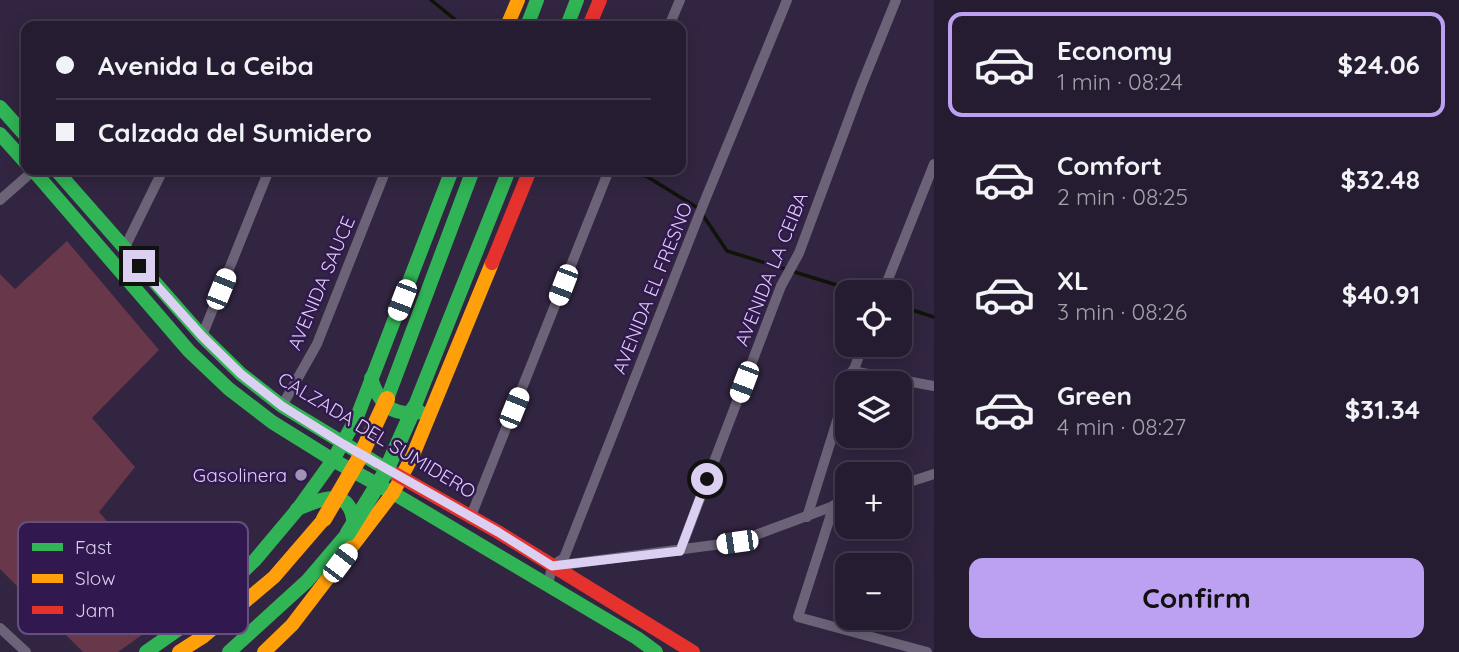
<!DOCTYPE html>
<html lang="en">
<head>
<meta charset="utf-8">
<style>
	body { margin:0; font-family:Quicksand,sans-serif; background:#2e2539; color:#f1f3f6; height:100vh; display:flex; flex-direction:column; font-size:26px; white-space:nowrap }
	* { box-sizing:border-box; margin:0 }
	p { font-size:23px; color:#a4a1ab }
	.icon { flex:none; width:38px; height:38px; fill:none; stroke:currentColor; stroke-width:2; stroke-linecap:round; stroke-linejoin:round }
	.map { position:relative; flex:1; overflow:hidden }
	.side { display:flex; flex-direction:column; background:#261c31; width:525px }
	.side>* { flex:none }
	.hud { position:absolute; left:21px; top:21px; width:665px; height:154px; border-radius:14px; box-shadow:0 4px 18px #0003,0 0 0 2px #423a4d; display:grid; align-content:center; height:154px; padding:0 35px; background:#261c31 }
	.tools { position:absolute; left:835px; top:280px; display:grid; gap:14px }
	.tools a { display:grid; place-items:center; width:77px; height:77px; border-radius:14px; background:#261c31; box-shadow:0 4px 18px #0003,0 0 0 2px #423a4d; font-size:35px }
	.end { position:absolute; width:32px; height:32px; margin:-16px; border:9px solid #dcd0f2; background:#111; box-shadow:0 0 0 4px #111 }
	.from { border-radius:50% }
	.car { position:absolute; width:21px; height:42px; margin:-21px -10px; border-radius:9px; box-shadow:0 0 5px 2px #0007; background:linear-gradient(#fff 24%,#345 0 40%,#fff 0 76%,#345 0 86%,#fff 0) }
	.hud b { display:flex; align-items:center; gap:24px; height:66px; font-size:26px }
	.hud b+b { border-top:2px solid #423a4d }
	.hud i { width:18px; height:18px; background:#f1f3f6 }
	ul { padding:12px 0 0; list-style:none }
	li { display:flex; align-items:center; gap:21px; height:105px; margin:0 14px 10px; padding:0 21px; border:4px solid transparent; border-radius:14px }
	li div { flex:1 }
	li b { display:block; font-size:26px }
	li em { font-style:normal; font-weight:700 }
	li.on { border-color:#bca0f2 }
	li>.icon { width:63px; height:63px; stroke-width:1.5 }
	.action { display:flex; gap:14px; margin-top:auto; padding:14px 35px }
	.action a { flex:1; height:80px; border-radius:14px; background:#bca0f2; color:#111; font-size:28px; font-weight:700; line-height:80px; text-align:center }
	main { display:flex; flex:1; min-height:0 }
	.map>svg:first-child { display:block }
</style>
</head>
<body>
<main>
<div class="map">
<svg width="934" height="652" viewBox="0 0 934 652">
	<rect width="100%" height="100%" fill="#322541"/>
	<!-- green -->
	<path fill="#68374a" d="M67,241L159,350L92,418L135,467L99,512L148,568L181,607L118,652H83L0,569V274L15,289Z"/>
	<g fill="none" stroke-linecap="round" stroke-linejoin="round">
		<!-- stream -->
		<g stroke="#0f1406" stroke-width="3.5">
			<path d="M431,0L463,26"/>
			<path d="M612,171L646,176L698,208L727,251L859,292"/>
			<path d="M900,306L934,317"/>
		</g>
		<!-- street -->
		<g stroke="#6c6378" stroke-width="10">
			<path d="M669,26L680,0"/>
			<path d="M0,200L33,171"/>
			<path d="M124,249L163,170"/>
			<path d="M883,292L934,164"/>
			<path d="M202,336L269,170"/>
			<path d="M852,371L934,386"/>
			<path d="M849,383L863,345"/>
			<path d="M282,406L317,344L386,170"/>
			<path d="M900,485L934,474"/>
			<path d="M834,505L798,617L927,652"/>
			<path d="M471,516L609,170"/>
			<path d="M807,517L847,389"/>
			<path d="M680,551L781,286L799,253L862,84L896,0"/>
			<path d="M554,566L737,542L847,501"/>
			<path d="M548,585L552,566L564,558L703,205L787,0"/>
			<path d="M0,628L26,652"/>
		</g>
		<!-- fast -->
		<g stroke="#30b455" stroke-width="14">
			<path d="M527,26L537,0"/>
			<path d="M567,26L577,0"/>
			<path d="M0,107L26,136"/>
			<path d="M0,134L26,163"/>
			<path d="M33,170L189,351L229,389L272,422L333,460L393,493L637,638L656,652"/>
			<path d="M56,170L202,336L241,374L282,406L383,467"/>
			<path d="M371,378C379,404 392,417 420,412"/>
			<path d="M387,399L473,170"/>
			<path d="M414,408L509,170"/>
			<path d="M297,509C322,499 351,484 354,526"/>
			<path d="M146,652L193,619L255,560L297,510L333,460L357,417L452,170"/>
			<path d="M229,652L307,581L348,533"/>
		</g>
		<!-- slow -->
		<g stroke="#ff9f0a" stroke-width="14">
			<path d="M507,26L518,0"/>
			<path d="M179,652L204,636L274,577L324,519"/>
			<path d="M264,652L292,625L393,493L413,455L492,263"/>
		</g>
		<!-- jam -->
		<g stroke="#e5322d" stroke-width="14">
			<path d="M589,26L600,0"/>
			<path d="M492,263L530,170"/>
			<path d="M383,467L498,532L693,652"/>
		</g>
		<!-- fast-bridge -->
		<path stroke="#30b455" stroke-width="16" d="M348,533L385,473L414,408"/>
		<!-- slow-bridge -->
		<path stroke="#ff9f0a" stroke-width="16" d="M324,519L360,457L387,399"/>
	</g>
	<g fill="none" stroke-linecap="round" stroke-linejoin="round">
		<!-- route -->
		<path stroke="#dcd0f2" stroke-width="9" d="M139,266L202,336L241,374L282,406L343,444L498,532L552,566L680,551L707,479"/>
	</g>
	<!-- markers -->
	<circle fill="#a094b4" stroke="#31184e" stroke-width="2.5" cx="301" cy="475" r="7"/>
	<g text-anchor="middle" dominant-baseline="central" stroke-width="5" stroke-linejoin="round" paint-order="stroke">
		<!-- street labels -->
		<g font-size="19" fill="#dcd0f2" stroke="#31184e">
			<text transform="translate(771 269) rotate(-68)">AVENIDA LA CEIBA</text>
			<text transform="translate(321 283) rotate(-67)">AVENIDA SAUCE</text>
			<text transform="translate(652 288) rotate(-68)">AVENIDA EL FRESNO</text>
			<text transform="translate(377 435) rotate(31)">CALZADA DEL SUMIDERO</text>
		</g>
		<!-- poi labels -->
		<g font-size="19" fill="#dcd0f2" stroke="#31184e" text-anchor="end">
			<text x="287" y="475">Gasolinera</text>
		</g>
	</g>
	<!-- legend -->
	<rect x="18" y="522" width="230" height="112" rx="10" fill="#31184e" stroke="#644f7f" stroke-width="2"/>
	<rect x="32" y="543" width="31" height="8" fill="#30b455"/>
	<rect x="32" y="574" width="31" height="9" fill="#ff9f0a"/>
	<rect x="32" y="606" width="31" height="8" fill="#e5322d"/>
	<g font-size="19" fill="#dcd0f2">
		<text x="75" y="554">Fast</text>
		<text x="75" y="585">Slow</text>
		<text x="75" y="617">Jam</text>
	</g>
</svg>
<div class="tools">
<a><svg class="icon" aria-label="locate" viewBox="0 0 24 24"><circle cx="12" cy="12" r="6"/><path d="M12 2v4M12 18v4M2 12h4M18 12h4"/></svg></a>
<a><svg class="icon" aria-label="layers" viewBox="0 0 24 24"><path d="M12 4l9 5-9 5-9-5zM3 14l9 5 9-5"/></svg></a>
<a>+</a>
<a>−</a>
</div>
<i class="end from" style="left:707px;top:479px"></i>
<i class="end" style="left:139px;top:266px"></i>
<i class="car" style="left:563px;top:285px;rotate:201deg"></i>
<i class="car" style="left:221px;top:289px;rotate:22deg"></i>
<i class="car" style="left:402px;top:300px;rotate:201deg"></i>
<i class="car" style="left:744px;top:382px;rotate:201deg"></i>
<i class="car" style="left:514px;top:408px;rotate:22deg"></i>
<i class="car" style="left:737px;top:542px;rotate:262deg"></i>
<i class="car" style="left:340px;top:563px;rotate:37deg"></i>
<div class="hud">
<b><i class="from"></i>Avenida La Ceiba</b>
<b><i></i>Calzada del Sumidero</b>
</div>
</div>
<section class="side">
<ul>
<li class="on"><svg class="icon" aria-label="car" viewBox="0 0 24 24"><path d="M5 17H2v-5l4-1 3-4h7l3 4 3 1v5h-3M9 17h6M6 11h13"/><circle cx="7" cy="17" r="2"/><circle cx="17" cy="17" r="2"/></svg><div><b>Economy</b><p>1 min · 08:24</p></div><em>$24.06</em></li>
<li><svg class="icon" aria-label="car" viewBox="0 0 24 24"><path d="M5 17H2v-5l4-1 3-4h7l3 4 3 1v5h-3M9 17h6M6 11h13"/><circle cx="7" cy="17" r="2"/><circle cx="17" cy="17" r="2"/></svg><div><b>Comfort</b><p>2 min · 08:25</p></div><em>$32.48</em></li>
<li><svg class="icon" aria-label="car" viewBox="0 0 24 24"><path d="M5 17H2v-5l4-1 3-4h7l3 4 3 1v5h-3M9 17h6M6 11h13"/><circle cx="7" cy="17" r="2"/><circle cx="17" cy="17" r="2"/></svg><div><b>XL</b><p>3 min · 08:26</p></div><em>$40.91</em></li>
<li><svg class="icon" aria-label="car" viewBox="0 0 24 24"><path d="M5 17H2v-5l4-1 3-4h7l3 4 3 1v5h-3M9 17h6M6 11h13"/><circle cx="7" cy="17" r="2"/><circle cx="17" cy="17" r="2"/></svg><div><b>Green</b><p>4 min · 08:27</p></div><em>$31.34</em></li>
</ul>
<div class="action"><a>Confirm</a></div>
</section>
</main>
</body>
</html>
